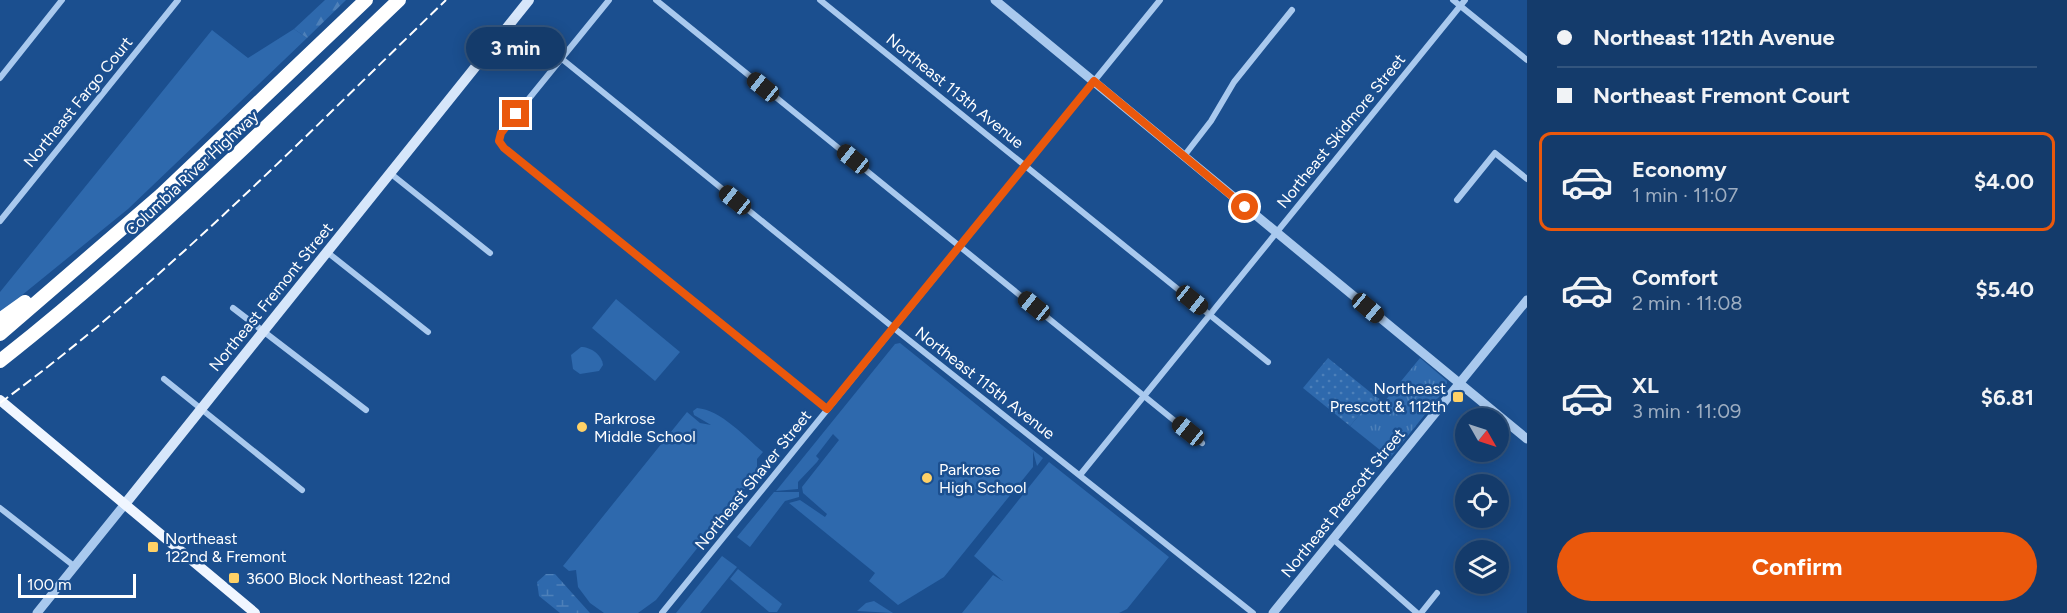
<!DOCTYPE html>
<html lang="en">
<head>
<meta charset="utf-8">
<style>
	body { margin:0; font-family:Figtree,sans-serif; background:#1d4271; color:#f1f3f6; height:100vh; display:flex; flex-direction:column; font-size:22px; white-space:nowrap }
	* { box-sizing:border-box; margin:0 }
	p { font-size:20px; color:#9dadc1 }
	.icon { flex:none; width:33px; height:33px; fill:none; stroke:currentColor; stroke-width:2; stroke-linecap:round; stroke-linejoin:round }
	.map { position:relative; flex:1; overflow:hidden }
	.details { display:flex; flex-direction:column; background:#143b6b; width:540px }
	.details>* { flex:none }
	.banner { display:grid; align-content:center; height:132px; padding:0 30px; background:#143b6b }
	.needle { width:39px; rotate:129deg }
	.fabs { position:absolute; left:1455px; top:408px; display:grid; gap:12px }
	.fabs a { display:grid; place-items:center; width:54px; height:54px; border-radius:50%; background:#143b6b; box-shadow:0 3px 15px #0003,0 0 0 2px #33557e; font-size:30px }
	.scale { position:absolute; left:18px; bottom:15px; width:118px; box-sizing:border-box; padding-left:6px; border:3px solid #fff; border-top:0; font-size:16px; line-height:21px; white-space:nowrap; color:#fff; -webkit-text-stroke:4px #1b4f8f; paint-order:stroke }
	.end { position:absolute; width:27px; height:27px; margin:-14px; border:8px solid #ea580c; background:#fff; box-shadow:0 0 0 3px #fff }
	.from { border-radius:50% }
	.bubble { position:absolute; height:42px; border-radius:21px; background:#143b6b; box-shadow:0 3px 15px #0003,0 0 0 2px #33557e; font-size:20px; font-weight:700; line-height:42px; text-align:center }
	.car { position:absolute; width:18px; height:36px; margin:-18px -9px; border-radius:8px; box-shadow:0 0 4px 2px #0007; background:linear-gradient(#222 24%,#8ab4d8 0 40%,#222 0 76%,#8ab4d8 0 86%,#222 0) }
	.banner b { display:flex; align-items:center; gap:21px; height:57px; font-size:22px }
	.banner b+b { border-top:2px solid #33557e }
	.banner i { width:15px; height:15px; background:#f1f3f6 }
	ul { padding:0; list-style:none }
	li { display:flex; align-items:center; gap:18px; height:99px; margin:0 12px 9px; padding:0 18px; border:3px solid transparent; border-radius:12px }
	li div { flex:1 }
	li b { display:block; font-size:22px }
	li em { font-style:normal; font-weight:700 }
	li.selected { border-color:#ea580c }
	li>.icon { width:54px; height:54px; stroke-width:1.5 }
	.cta { display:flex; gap:12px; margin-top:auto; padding:12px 30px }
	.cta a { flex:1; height:69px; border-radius:36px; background:#ea580c; color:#fff; font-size:24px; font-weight:700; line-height:69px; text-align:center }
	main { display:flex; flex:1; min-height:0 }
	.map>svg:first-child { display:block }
</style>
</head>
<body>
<main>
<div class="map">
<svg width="1527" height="613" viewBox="0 0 1527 613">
	<defs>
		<pattern id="forest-firs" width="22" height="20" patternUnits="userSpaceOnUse" patternTransform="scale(1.5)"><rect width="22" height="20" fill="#2e69ad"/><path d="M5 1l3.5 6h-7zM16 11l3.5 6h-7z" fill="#4d80b9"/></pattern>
		<pattern id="wetland-marsh" width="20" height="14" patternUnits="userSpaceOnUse" patternTransform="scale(1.5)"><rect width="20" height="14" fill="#2e69ad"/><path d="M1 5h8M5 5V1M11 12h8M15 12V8" fill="none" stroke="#4d80b9"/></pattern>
		<pattern id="park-tufts" width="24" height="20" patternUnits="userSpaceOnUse" patternTransform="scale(1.5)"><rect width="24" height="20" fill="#2e69ad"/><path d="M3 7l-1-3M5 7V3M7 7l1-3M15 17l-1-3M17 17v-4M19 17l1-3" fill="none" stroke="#4d80b9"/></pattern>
		<pattern id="garden-dots" width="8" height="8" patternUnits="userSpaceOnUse" patternTransform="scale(1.5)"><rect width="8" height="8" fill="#2e69ad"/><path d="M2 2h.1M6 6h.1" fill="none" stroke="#4d80b9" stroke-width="1.8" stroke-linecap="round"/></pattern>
	</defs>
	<rect width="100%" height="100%" fill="#1b4f8f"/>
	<!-- grass -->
	<g fill="#2e69ad">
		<path d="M294,29L307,38L128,209L0,313V292L212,30L248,58Z"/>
		<path d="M616,299L680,352L655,381L592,328Z"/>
		<path d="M900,343L1043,458L1037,466L1033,451V467L944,577L898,605L869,581L875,573L789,503L800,500L825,517L827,514L803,493L802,487L839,440L833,434L816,456L819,459L817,462L798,482V489L776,491L895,344Z"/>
		<path d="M581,347C591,347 602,355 603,365L599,371L580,374L573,369L571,355Z"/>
		<path d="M697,408C721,410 745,437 763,452L757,459V473L656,600L638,613H604L590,603L578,587L576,570L569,571L563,566L687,412L700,423L711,425L694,415L693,411Z"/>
		<path d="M1049,462L1169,557L1127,609L1119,613H962L993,575L1003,581L974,556Z"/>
		<path d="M774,492H799V497L785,501L750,547L737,537Z"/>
		<path d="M722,556L737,567L700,613H676Z"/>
		<path d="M738,569L782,604L777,612H769L730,579Z"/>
		<path d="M874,601L893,613L857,611L866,603Z"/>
	</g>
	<!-- forest -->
	<path fill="url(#forest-firs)" d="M325,0H346L307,38L294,29Z"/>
	<!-- wetland -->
	<path fill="url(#wetland-marsh)" d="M546,574H555L590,613H560L539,596L537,582Z"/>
	<!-- park -->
	<path fill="url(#park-tufts)" d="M1420,358L1447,381V387L1390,458L1350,426L1375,396L1384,402Z"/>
	<!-- garden -->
	<path fill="url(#garden-dots)" d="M1328,358L1375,396L1350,426L1303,388Z"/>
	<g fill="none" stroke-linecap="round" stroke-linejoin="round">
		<!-- minor -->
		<g stroke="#a9c9ee" stroke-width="6">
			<path d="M609,0L501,133L499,141L504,148L827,409"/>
			<path d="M656,0L1202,443"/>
			<path d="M820,0L1268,362"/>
			<path d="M1453,0L1527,60"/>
			<path d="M562,59L900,333L1253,613"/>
			<path d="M0,78L62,0"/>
			<path d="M1184,156L1211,121L1234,82L1292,10"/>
			<path d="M390,173L490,253"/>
			<path d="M1457,200L1495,153L1527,179"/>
			<path d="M0,221L178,0"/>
			<path d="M327,252L428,332"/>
			<path d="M233,308L366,410"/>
			<path d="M164,379L302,490"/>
			<path d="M1080,475L1465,0"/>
			<path d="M0,508L74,566"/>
			<path d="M1333,539L1417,613"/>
			<path d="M662,613L1160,0"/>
			<path d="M1421,613L1437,593"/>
		</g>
		<!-- tertiary -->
		<g stroke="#a9c9ee" stroke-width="9">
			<path d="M995,0L1527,439"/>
			<path d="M37,613L125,504"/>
			<path d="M1273,613L1527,300"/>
		</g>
		<!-- secondary -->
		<path stroke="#d6e6fa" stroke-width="10" d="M125,504L529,0"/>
		<!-- primary -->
		<path stroke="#f0f6ff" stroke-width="10" d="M0,400L255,613"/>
		<!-- motorway -->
		<g stroke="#fff" stroke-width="14">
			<path d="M0,320L25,302"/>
			<path d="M0,334L161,195L366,0"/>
			<path d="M0,361C141,250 269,124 399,0"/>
		</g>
		<!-- rail -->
		<path stroke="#fff" stroke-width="2" stroke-dasharray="10 4.5" stroke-linecap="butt" d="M0,403C162,284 302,139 446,0"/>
	</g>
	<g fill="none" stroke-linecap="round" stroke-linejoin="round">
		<!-- route -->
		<path stroke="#ea580c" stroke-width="8" d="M516,114L501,133L499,141L504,148L827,409L1094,81L1245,207"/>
	</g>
	<!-- markers -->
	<g fill="#ffd166" stroke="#1b4f8f" stroke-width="2">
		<rect x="1452" y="391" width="12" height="12" rx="3"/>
		<circle cx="582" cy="427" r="6"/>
		<circle cx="927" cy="478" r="6"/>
		<rect x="147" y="541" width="12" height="12" rx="3"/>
		<rect x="228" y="572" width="12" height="12" rx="3"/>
	</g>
	<g text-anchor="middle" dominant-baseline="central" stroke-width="5" stroke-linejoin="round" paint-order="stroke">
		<!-- street labels -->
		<g font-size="16" fill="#fff" stroke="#1b4f8f">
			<text transform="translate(955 91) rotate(39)">Northeast 113th Avenue</text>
			<text transform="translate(78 102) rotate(-51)">Northeast Fargo Court</text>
			<text transform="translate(1341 131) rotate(-51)">Northeast Skidmore Street</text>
			<text transform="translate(192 173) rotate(-43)">Columbia River Highway</text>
			<text transform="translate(271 297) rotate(-51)">Northeast Fremont Street</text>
			<text transform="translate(985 383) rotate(38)">Northeast 115th Avenue</text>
			<text transform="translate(753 480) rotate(-51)">Northeast Shaver Street</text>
			<text transform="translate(1343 503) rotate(-51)">Northeast Prescott Street</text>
		</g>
		<!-- poi labels -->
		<g font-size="16" fill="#fff" stroke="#1b4f8f" text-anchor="start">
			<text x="1446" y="388" text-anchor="end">Northeast<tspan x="1446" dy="18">Prescott &amp; 112th</tspan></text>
			<text x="594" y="418">Parkrose<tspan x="594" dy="18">Middle School</tspan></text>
			<text x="939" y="469">Parkrose<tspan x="939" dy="18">High School</tspan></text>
			<text x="165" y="538">Northeast<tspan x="165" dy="18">122nd &amp; Fremont</tspan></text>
			<text x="246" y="578">3600 Block Northeast 122nd</text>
		</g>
	</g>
</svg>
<div class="fabs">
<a><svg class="needle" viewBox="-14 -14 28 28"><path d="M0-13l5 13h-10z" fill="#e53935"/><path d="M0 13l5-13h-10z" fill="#9dadc1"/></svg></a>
<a><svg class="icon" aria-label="locate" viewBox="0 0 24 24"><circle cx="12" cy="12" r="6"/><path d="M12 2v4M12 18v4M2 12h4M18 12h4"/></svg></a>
<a><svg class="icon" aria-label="layers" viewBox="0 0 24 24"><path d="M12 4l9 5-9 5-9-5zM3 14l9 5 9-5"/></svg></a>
</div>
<div class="scale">100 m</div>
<i class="end from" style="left:1245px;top:207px"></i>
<i class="end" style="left:516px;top:114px"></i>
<div class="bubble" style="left:466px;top:27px;width:99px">3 min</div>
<i class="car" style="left:763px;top:87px;rotate:309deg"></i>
<i class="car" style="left:853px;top:159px;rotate:309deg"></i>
<i class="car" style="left:735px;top:200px;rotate:309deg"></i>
<i class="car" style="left:1192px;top:300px;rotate:129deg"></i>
<i class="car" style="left:1034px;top:306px;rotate:309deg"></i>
<i class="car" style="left:1368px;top:308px;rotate:130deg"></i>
<i class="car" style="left:1188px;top:431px;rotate:309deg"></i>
</div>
<section class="details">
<div class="banner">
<b><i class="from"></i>Northeast 112th Avenue</b>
<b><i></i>Northeast Fremont Court</b>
</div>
<ul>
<li class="selected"><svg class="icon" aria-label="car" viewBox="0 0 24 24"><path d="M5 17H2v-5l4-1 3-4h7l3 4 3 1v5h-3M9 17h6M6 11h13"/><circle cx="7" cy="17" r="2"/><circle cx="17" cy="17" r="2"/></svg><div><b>Economy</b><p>1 min · 11:07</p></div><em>$4.00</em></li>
<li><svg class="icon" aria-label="car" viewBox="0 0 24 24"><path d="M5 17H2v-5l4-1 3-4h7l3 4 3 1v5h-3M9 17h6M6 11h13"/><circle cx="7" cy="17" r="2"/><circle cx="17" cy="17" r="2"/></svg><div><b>Comfort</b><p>2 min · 11:08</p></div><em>$5.40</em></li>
<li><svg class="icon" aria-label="car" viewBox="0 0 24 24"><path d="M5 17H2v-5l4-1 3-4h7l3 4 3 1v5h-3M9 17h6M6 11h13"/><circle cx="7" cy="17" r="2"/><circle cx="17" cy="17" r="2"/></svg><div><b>XL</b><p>3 min · 11:09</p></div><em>$6.81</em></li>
</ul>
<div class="cta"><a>Confirm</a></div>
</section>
</main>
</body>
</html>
